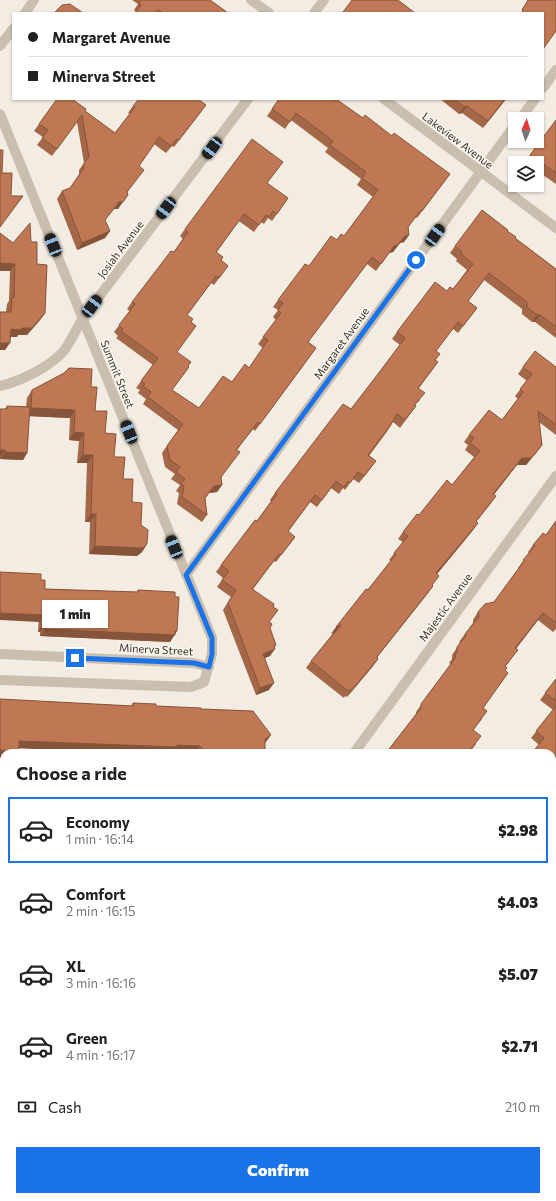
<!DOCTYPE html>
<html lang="en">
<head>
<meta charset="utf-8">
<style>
	body { margin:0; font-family:Commissioner,sans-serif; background:#f2f2f2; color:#222; height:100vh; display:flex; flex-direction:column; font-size:15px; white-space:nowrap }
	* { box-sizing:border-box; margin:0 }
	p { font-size:13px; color:#767676 }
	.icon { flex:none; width:22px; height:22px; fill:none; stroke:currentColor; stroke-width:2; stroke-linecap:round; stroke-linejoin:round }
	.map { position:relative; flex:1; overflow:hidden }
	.details { position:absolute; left:0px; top:749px; width:556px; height:452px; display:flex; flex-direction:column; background:#fff; border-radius:12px 12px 0 0; box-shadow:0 1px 3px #0004 }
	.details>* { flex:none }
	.banner { position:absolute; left:12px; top:12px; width:532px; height:88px; border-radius:0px; box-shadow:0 1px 3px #0004; display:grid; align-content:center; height:88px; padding:0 16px; background:#fff }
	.needle { width:26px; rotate:3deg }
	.controls { position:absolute; left:508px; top:112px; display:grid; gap:8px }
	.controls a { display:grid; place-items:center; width:36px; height:36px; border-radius:0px; background:#fff; box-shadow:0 1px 3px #0004; font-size:20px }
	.end { position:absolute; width:18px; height:18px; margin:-9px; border:5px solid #1a73e8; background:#fff; box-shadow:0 0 0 2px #fff }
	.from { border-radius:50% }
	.bubble { position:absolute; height:28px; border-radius:0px; background:#fff; box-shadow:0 1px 3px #0004; font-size:13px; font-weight:800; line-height:28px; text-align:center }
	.car { position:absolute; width:12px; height:24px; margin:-12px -6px; border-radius:5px; box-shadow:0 0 3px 1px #0007; background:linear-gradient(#222 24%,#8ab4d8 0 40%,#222 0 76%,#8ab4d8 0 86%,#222 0) }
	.banner b { display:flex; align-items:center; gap:14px; height:38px; font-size:15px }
	.banner b+b { border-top:1px solid #e0e0e0 }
	.banner i { width:10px; height:10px; background:#222 }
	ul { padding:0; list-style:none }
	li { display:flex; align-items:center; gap:12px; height:66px; margin:0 8px 6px; padding:0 8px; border:2px solid transparent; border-radius:0px }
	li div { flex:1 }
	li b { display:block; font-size:15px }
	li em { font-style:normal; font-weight:800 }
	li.on { border-color:#1a73e8 }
	li>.icon { width:36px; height:36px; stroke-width:1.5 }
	h2 { padding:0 16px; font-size:18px; line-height:48px }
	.pay { display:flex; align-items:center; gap:10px; height:44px; padding:0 16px; font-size:15px }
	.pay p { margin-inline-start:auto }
	.primary-button { display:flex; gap:8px; margin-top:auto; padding:8px 16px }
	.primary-button a { flex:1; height:46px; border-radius:0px; background:#1a73e8; color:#fff; font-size:16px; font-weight:800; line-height:46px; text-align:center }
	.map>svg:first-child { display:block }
</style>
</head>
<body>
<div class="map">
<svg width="556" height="1201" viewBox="0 0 556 1201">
	<rect width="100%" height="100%" fill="#f2ece2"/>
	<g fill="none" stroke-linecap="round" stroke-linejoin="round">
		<!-- street -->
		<g stroke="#cabeae" stroke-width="10">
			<path d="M251,0L269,13"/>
			<path d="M25,13L34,0"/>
			<path d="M314,13L324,0"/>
			<path d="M0,46L13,29"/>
			<path d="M543,88L556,70"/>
			<path d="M384,99L556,228"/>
			<path d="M0,114L212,638V654L204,682L191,687L0,680"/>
			<path d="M520,119L535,99"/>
			<path d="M0,386C21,381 47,368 62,353C69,346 77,327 83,318L248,99"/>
			<path d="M186,575L515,125"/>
			<path d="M0,654L194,663L209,667"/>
			<path d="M354,753L556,476"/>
			<path d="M552,874L556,868"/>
			<path d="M0,955H4"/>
		</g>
	</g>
	<!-- wall -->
	<g fill="#a46747">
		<path d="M132,0H210L228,13H135L136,12L134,10L138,4Z"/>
		<path d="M57,99L85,111L115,133L130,114L128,113L133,106L201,112L174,147L172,146L166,153L154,144L139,166L127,193L118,209H114L105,220L110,231L105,238L77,250L57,199L62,191L70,188L79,175V170L84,163L77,122L52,156L37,145L43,137L34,131Z"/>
		<path d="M279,99L363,118L450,174L417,218L416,217L408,227L409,235L404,242L400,243L393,252L389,253L376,271L367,264L308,342L316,348L255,431L253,429L237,450L221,478L222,485L217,492L209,493L205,499L207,515L202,522L177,504L179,493L176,491L180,485L171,479L175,474L165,467L162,453L178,430L143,404L146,399L138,393L140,390L136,388L153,365L116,338L118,336L114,332L130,311L127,309L132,302L174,252L183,239L180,236L185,229L267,183L288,198L272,221L268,218L264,224L261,222L254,232L239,221L216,253L221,260L228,266L214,285L211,283L187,315L191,322L177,352L172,390L199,408L249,368L263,348L258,344L276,320L273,317L278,310L273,307L278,300L309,266L337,240L344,236L373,197L357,185L361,179L325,152L328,148L291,120L285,129L267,116Z"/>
		<path d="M440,99H506L483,128L462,113L459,114Z"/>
		<path d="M556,120V184L537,171V163H526L525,162Z"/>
		<path d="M507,231L515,238L556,269V338L535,322H532L522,314V309L484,280L468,301L477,308L458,333L453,329L436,351L435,361L433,369L419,388L420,400L415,405L416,406L400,428L393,422L386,433L369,456L371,468L359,483L353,479L345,490L343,488L339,494L331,488L317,507L310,502L288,532L295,537L276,562L274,561L253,589L273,607L269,622L270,628L275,647L270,656L264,658L269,690L256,695L223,610L231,597L217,587L223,578L216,572L221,565L257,521L271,501L270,500L275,493L351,409L378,374L400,345L392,339L397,332L447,291L453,289L467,270L456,261L457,259L450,253L455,246Z"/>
		<path d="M0,233L13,243L31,242L37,264L45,313L40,320L27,335H18L17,337H10L5,350H0V312H6L7,304L9,301L10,271H0Z"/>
		<path d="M523,367H556V435L539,422L542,445L537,452L526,465H517L494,494L491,503L476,522L478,523L473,530L437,574L432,585L433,586L428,593L378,656L377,657L378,659L373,666L347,697L345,696L344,698L306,668L311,661L334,632L331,634L391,561L389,560L403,542L398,539L403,532L419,515L452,485L474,457L465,450L468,445L464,442L469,435L502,420L518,399L515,396L527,381L518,374Z"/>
		<path d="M91,387L95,411L105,433L141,525L147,544L142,552L137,556L89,554L90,522H85L87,463H77L79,441L69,440L70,418L29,416L27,453L23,460L0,459V409H5L7,406L26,407L27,398L32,390Z"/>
		<path d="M556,521V629L553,632L538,620L516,649L512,658L506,666L505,670L483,708L482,719L473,730L476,744L469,753H386L416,714V712L451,664L449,663L452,659V655L460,643L459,642L473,623V620L478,612L494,602L519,569L518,568L529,553L528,552L533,545L546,535Z"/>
		<path d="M41,580L45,589L137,592L138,590L175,597L177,631L170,642L40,636V632H38Z"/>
		<path d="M556,679V799L553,797L552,798V753L538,744L531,738L553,710L540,700Z"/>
		<path d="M0,699L131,706L133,703L156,706L201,709L266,742L265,743V753H134L19,748Z"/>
		<path d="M4,860V918H0V891L1,864Z"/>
		<path d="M556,910V994L552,1000V916Z"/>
		<path d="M2,1138L4,1197H550L547,1201H134L0,1198V1140Z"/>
	</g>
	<!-- shaded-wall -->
	<g fill="#86543a">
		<path d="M505,99H506L483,128L488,121Z"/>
		<path d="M467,106L462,113L459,114L464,107Z"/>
		<path d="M119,202H123L118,209H114Z"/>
		<path d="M110,231L105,238L77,250L82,243Z"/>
		<path d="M409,235L404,242L400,243L393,252L389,253L376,271L394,246L405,236Z"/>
		<path d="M0,263L15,264L10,271H0Z"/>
		<path d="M45,313L40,320L27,335H18L17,337L6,336L11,329L22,328Z"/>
		<path d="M537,315H540L535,322H532Z"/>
		<path d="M0,343H10L5,350H0Z"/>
		<path d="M31,408L75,410L70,418L26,416Z"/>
		<path d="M74,432L84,433L79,441L69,440Z"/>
		<path d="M542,445L526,465H517L489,501L493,494L522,458Z"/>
		<path d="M0,450H5L0,457Z"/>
		<path d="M5,452L27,453L23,460L0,459Z"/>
		<path d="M83,455H93L87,463H77Z"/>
		<path d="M222,485L217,492L209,493L214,486Z"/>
		<path d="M496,496L491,503L471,528L476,521Z"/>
		<path d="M91,514H96L90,522H85Z"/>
		<path d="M478,523L473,530L432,580L436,573Z"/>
		<path d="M147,544L142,552L137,556L89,554L95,546Z"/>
		<path d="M433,586L428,593L378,656L383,649Z"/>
		<path d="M0,613L44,615L39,622L0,620Z"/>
		<path d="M543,613L538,620L510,656L515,648Z"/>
		<path d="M43,625H45L40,632H38Z"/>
		<path d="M341,625L336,632L331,634L336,627Z"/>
		<path d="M45,629L175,631H177L170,642L40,636Z"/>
		<path d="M276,645L273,650L275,649L270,656L258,661L263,654L274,646Z"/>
		<path d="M378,659L373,666L347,697L352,690Z"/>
		<path d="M274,683L269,690L256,695L260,688Z"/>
		<path d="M271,735L266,742L260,747L265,739Z"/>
		<path d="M19,741L177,745L200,746L195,753H134L14,748Z"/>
		<path d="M202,749L222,750L220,753H199Z"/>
		<path d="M0,750L19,751L18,753H4V758H0Z"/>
		<path d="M4,911V918H0V916Z"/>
		<path d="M0,1009L4,1010V1017H0Z"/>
		<path d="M0,1191H4V1197H163L160,1201L117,1200L116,1201H50L0,1198Z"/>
		<path d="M174,1197H190L187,1201H171Z"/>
		<path d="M199,1197H213L268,1200L267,1201H197Z"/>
		<path d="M276,1200H306L305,1201H275Z"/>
	</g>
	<!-- building -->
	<g fill="#bf7853" stroke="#86543a">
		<path d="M141,0H210L228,13H163L158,10L156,13H135L141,5L139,3Z"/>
		<path d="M352,0H398L415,13H345L343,12Z"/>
		<path d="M528,0H556V31L543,49V13H521L523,11L522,10Z"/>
		<path d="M70,4L83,13H54L62,5Z"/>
		<path d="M57,99H72L86,109L85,111L115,133L135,107L133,106L139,99H198L206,105L179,140L177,139L171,146L159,137L139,166L144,170L127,192L128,195L123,202H119L105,220L110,231L82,243L62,191L70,188L84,168V163L89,157L82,115L57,149L42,138L48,130L39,124Z"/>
		<path d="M279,99H331L334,101L335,99H336L363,118L365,115L392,136L394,133L450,174L422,211L421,210L408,227L409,235L405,236L398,245L394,246L381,264L372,257L308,342L316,348L260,424L258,422L236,450L240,452L221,477L222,485L214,486L205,498L207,515L182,497L184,486L181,484L185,479L176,472L180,467L170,460L167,446L183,424L148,397L151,392L143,386L145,384L141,381L158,358L121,331L123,329L119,325L135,304L132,302L171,251L174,252L188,232L185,229L252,139L283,162L267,183L288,198L277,214L273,211L269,217L266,215L259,225L244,214L216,252L223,257L221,260L228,266L219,278L216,276L187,315L193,319L191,322L196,326L177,352L191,362L188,366L189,367L172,390L199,408L223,376L232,382L245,364L249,368L268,340L263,337L281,313L278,310L283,303L278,300L305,264L309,266L331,236L337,240L341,234L344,236L378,190L362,178L366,172L330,145L333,141L296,113L290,122L272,109Z"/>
		<path d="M454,99H505L488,121L467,106L464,107Z"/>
		<path d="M556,120V173L530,155Z"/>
		<path d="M0,150H3L2,173H12L11,196H23L0,227Z"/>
		<path d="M482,210L508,230L507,231L516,237L515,238L556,269V327L540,315H537L527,307V302L489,273L468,301L477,308L463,326L458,322L436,351L440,354L435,360L438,362L418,388L425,393L414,405L416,406L405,420L397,414L390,426L368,455L376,461L364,476L358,472L350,483L348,481L344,487L336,481L322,500L315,495L288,531L295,537L281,555L279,554L252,589L274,604L273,607L278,610L269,622L272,624L270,628L276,645L274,646L275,649L263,654L274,683L260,688L228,603L236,590L222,580L229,571L221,565L255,520L257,521L277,494L275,493L343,404L351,409L378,374L405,338L397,332L435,282L447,291L450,287L453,289L473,264L461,254L462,252L455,246Z"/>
		<path d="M30,223L31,242H37V264L47,265L45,313L32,328H22L21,330L11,329L10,343H0V312H11L12,297L14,298L15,264L0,263V233L13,243Z"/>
		<path d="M535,351L556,367V425L538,411L542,445L531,458H522L493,494L496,496L476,521L478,523L436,573L439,576L432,585L433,586L383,649L377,657L378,659L352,690L350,689L348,691L311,661L341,625L336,627L366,589L368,590L396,554L394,553L408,536L403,532L417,514L419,515L447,480L452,485L480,451L470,443L474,438L469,435L489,410L502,420L523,392L520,389L532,374L523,367Z"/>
		<path d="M69,368L92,369L91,387H97L95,411H107L105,433L116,434L114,457H125L123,479H133L132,502L142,503L141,525L148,530L147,544L143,548L95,546L96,514H91L93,455H83L84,433L74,432L75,410L31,408L32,390L64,373Z"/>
		<path d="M7,406L30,407L27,453L5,452V450H0V409H7Z"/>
		<path d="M556,521V623L543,613L515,648L518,650L505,666L507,668L505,670L508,673L483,708L487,711L473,730L481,736L468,753H386L421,708V704L456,657L455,655L457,651V647L466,636L465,634L479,617L478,612L485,604L494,602L524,561L523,560L535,546L533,545L543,533L546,535Z"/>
		<path d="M0,572L41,574V580H45V589L138,592V590L175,592V597H179L177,631H175V635L45,629V625H43L44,615L0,613Z"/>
		<path d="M556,679V701L545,693Z"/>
		<path d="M0,699L133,706V703L156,704V706L201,708V709L253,711L271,735L265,739V753H222V750L202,749L200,746L177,745V747L19,741V751L0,750Z"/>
		<path d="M556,706V792L552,797V753H532L544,738L536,731Z"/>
		<path d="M556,910V993L552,990V916Z"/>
		<path d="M0,967H4V1010L0,1009Z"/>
		<path d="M556,1124V1189L552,1194V1129Z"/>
		<path d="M2,1138H4V1191H0V1148H1Z"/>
		<path d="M166,1197H174L171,1201H169Z"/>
		<path d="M191,1197H199L197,1201H194Z"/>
		<path d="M213,1197H550L547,1201H306V1200H276L275,1201H269L268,1200Z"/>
	</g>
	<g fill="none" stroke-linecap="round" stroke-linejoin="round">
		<!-- route -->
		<path stroke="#1a73e8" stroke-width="5" d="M75,658L194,663L209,667L212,654V638L186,575L416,260"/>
	</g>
	<g text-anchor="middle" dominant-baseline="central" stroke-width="3" stroke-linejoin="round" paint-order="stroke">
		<!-- street labels -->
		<g font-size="11" fill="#39312c" stroke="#faf6ee">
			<text transform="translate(458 140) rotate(37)">Lakeview Avenue</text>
			<text transform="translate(120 249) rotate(-53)">Josiah Avenue</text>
			<text transform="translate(341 343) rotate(-54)">Margaret Avenue</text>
			<text transform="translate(118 374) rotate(68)">Summit Street</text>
			<text transform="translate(445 607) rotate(-54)">Majestic Avenue</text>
			<text transform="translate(156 649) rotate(3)">Minerva Street</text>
		</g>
	</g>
</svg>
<div class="controls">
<a><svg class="needle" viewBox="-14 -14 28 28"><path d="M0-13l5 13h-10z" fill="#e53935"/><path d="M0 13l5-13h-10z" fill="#767676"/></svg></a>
<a><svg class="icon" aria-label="layers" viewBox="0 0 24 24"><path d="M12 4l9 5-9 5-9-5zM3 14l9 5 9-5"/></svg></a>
</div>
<i class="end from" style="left:416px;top:260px"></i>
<i class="end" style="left:75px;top:658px"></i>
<div class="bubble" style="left:42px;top:600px;width:66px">1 min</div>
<i class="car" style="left:212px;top:148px;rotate:217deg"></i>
<i class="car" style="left:166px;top:208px;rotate:217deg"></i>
<i class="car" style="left:435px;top:235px;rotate:36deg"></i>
<i class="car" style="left:53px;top:245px;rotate:338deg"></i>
<i class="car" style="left:92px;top:306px;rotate:37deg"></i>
<i class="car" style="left:129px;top:432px;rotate:338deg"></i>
<i class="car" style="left:174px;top:547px;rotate:338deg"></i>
<div class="banner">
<b><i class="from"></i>Margaret Avenue</b>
<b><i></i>Minerva Street</b>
</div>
<section class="details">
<h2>Choose a ride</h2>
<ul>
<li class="on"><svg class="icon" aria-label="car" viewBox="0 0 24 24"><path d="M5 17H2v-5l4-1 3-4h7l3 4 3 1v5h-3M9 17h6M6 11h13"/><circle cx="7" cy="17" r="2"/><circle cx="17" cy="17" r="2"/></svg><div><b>Economy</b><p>1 min · 16:14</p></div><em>$2.98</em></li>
<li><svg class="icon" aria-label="car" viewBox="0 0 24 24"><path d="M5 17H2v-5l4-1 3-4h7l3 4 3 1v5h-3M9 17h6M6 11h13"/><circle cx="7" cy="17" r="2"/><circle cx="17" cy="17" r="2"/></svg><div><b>Comfort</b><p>2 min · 16:15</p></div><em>$4.03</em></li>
<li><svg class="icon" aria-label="car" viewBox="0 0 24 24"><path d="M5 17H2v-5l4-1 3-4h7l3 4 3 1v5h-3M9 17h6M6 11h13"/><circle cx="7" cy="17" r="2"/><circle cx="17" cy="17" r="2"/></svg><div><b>XL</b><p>3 min · 16:16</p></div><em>$5.07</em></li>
<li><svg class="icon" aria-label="car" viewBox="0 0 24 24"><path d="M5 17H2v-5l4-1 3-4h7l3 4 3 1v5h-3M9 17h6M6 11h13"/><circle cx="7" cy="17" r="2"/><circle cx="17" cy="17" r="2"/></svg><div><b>Green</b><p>4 min · 16:17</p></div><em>$2.71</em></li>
</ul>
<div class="pay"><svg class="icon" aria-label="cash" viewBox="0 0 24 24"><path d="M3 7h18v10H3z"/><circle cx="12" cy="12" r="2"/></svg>Cash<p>210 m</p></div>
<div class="primary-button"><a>Confirm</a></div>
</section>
</div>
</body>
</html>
